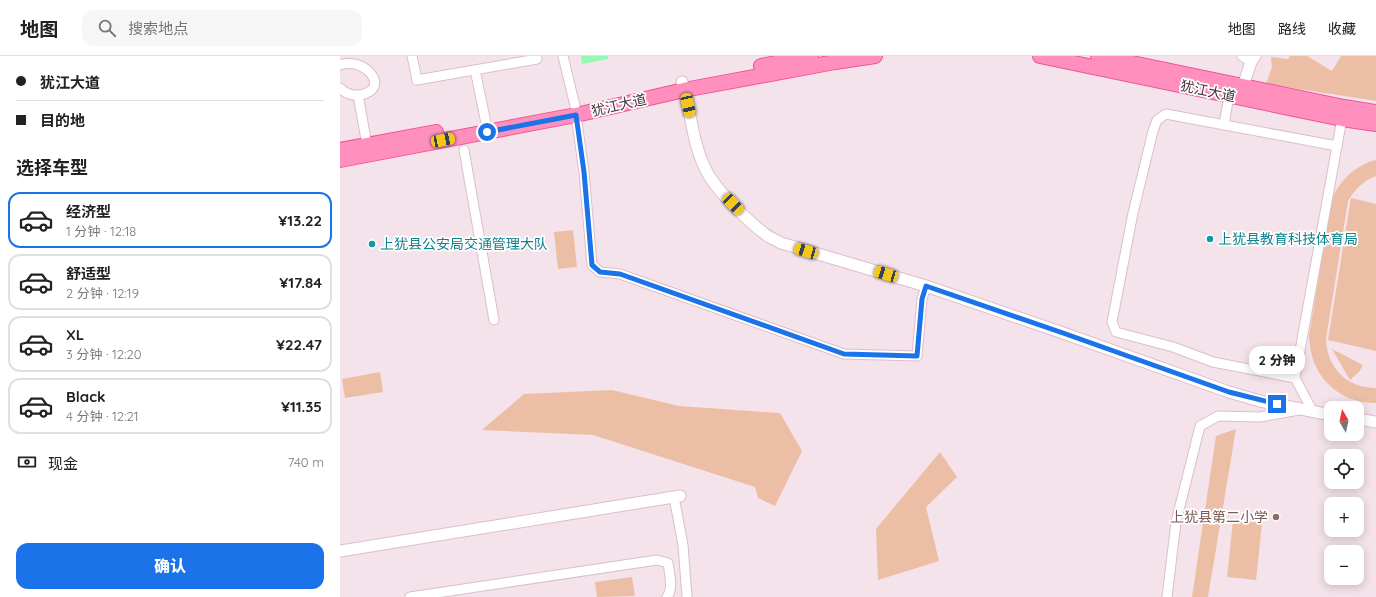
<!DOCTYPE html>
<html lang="zh">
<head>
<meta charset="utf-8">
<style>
	body { margin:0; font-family:Quicksand,"Noto Sans SC",sans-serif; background:#f6f6f6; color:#222; height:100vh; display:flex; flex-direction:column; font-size:15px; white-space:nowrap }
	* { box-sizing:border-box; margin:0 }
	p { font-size:13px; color:#767676 }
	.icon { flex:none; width:22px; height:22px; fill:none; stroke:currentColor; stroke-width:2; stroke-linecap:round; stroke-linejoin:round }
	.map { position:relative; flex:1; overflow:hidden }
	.details { display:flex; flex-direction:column; background:#fff; width:340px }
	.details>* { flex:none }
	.banner { display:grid; align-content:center; height:88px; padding:0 16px; background:#fff }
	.needle { width:26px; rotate:351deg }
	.controls { position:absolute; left:984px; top:345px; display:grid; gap:8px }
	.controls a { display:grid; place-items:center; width:40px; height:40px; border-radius:8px; background:#fff; box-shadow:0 2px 10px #0003; font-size:20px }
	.end { position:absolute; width:18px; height:18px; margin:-9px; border:5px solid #1a73e8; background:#fff; box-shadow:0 0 0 2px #fff }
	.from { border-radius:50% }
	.bubble { position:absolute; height:28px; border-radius:12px; background:#fff; box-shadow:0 2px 10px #0003; font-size:13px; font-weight:800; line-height:28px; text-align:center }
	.car { position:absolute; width:12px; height:24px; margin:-12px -6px; border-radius:5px; box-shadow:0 0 3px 1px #0007; background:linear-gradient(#f5c518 24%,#345 0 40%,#f5c518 0 76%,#345 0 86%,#f5c518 0) }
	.banner b { display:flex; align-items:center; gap:14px; height:38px; font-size:15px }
	.banner b+b { border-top:1px solid #e0e0e0 }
	.banner i { width:10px; height:10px; background:#222 }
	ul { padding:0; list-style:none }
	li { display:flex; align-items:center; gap:12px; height:56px; margin:0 8px 6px; padding:0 8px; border:2px solid #e0e0e0; border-radius:12px }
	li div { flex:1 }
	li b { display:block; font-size:15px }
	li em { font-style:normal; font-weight:800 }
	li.selected { border-color:#1a73e8 }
	li>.icon { width:36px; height:36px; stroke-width:1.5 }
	h2 { padding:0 16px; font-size:18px; line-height:48px }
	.pay { display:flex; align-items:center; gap:10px; height:44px; padding:0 16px; font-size:15px }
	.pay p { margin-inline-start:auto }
	.button { display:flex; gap:8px; margin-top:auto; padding:8px 16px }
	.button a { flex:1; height:46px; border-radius:12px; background:#1a73e8; color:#fff; font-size:16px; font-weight:800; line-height:46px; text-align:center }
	header { display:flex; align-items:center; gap:24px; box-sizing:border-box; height:56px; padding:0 20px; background:#fff; border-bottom:1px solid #e0e0e0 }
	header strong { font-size:19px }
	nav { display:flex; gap:22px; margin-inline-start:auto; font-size:14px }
	.search { width:280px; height:36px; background:#f6f6f6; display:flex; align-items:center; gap:10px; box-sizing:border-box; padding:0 14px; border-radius:12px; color:#767676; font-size:15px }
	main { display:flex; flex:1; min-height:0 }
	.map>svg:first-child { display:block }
</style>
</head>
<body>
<header>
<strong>地图</strong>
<div class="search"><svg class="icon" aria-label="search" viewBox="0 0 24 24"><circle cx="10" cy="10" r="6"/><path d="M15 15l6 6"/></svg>搜索地点</div>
<nav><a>地图</a><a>路线</a><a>收藏</a></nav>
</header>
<main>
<section class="details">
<div class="banner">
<b><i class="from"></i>犹江大道</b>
<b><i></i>目的地</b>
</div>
<h2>选择车型</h2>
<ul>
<li class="selected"><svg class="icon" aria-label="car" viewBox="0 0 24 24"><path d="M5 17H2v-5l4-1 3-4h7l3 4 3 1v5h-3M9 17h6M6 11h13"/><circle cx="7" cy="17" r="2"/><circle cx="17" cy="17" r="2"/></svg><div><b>经济型</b><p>1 分钟 · 12:18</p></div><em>¥13.22</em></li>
<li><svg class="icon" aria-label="car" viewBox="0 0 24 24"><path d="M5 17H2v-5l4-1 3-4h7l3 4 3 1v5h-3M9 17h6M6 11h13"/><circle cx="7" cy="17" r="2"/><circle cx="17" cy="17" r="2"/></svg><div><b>舒适型</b><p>2 分钟 · 12:19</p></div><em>¥17.84</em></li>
<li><svg class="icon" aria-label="car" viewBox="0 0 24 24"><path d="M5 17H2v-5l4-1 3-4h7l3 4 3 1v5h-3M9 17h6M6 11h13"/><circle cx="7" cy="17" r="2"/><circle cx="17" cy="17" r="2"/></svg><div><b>XL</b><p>3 分钟 · 12:20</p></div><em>¥22.47</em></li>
<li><svg class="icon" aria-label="car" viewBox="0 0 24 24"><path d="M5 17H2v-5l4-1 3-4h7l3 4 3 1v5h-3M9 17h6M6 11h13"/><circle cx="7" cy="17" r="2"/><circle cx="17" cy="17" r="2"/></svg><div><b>Black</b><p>4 分钟 · 12:21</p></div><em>¥11.35</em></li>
</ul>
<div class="pay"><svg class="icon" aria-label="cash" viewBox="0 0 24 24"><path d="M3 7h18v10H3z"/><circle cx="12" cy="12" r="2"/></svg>现金<p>740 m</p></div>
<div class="button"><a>确认</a></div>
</section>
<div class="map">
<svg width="1036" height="541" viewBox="0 0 1036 541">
	<rect width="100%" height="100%" fill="#f4e3ea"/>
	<!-- green -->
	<g fill="#edbea6">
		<path d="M950,0H967L992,15L1001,0H1036V45L926,28L932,11L931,1L948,3Z"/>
		<path d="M1036,104V120C1023,125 1015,133 1008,145L986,283C987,312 1007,332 1036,332V347C996,347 970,318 969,280L992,142C1001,124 1015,109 1036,104Z"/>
		<path d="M1011,142L1036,148V295L988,284Z"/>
		<path d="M233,174L237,211L218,213L214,176Z"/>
		<path d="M992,293L1023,309L1019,316L1010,324Z"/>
		<path d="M40,316L43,336L5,342L2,323Z"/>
		<path d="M272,334L339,350L440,357L462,395L435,450L418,442L415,431L253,379L142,374L184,338Z"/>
		<path d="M896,373L868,541H852L876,380Z"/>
		<path d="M600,396L617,421L586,451L599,505L538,524L536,473Z"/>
		<path d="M893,464L922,467L916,524L887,521Z"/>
		<path d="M292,521L295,540L257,541L255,526Z"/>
	</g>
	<!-- water -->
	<path fill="#97f8b3" d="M241,0H268V3L242,8Z"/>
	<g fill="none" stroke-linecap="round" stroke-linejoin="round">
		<!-- minor casing -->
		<g stroke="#dbbfcb" stroke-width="11">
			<g id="minor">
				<path d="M72,0L77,24L197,3L196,0"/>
				<path d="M223,0L235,50"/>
				<path d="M902,0L911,6"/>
				<path d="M0,9C25,0 52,33 20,39C12,40 6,38 0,32"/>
				<path d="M135,14L146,67"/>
				<path d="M18,39L27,89"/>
				<path d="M236,59L244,116L252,209L260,216L280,218L504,298L577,300L582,243L586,230"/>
				<path d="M884,69L889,39"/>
				<path d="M124,94L154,264"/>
				<path d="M955,322L997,90"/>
				<path d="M973,356L955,322L873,306L833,291L776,276L772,266L793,157L813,75L817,64L826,58L997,90L1002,63"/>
				<path d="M334,441L343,489L347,541"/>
				<path d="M70,541L317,504L328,507C329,516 334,533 327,541"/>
				<path d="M827,541L836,466L860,370L878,360L920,361L959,354"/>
			</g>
		</g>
		<!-- tertiary casing -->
		<g stroke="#dbbfcb" stroke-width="13">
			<g id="tertiary">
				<path d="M342,26C351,54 352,86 365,112C374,133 407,164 425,178C430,182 436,184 441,187L586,230L723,277L889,336L920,345L991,359"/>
				<path d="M903,30L911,6L915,0"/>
				<path d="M1017,363L1036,366"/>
				<path d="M0,495L340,440"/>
			</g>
		</g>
		<!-- primary casing -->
		<g stroke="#f15496" stroke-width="16">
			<g id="primary">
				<path d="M700,0L1002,63L1036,68"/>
				<path d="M758,0L1004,51L1036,56"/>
				<path d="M421,10L471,0"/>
				<path d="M0,94L96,76"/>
				<path d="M0,104L236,59L344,34L495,6L535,0"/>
			</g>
		</g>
		<!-- minor -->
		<use href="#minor" stroke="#fff" stroke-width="9"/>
		<!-- tertiary -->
		<use href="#tertiary" stroke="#fff" stroke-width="11"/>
		<!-- primary -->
		<use href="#primary" stroke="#ff90bd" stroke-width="14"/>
	</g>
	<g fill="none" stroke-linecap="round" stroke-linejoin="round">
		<!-- route -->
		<path stroke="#1a73e8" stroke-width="5" d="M147,76L236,59L244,116L252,209L260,216L280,218L504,298L577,300L582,243L586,230L723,277L889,336L937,348"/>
	</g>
	<!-- markers -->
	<g fill="#0f9aa8" stroke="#fff" stroke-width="1.5">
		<circle cx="870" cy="183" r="4"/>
		<circle cx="32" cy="188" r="4"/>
	</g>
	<circle fill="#8d6e63" stroke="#fff" stroke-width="1.5" cx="936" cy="461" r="4"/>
	<g text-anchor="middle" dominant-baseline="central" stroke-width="3.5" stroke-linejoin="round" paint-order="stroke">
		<!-- street labels -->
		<g font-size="14" fill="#46323c" stroke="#fff">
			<text transform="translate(868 35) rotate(12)">犹江大道</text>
			<text transform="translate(279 49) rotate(-13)">犹江大道</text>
		</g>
		<!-- culture labels -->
		<g font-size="14" fill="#0d838f" stroke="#fff" text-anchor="start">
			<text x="878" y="183">上犹县教育科技体育局</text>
			<text x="40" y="188">上犹县公安局交通管理大队</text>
		</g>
		<!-- education labels -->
		<g font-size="14" fill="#785e54" stroke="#fff" text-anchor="end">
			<text x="928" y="461">上犹县第二小学</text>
		</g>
	</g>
</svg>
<div class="controls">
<a><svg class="needle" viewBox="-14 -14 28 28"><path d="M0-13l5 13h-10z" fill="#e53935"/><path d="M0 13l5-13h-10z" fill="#767676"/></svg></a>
<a><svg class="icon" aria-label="locate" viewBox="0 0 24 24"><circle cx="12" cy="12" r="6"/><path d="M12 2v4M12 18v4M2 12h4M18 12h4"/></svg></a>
<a>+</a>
<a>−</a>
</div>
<i class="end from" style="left:147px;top:76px"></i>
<i class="end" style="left:937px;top:348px"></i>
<div class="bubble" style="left:909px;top:290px;width:56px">2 分钟</div>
<i class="car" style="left:348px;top:49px;rotate:167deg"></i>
<i class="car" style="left:103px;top:84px;rotate:79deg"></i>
<i class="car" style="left:393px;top:148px;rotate:136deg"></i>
<i class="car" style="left:466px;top:195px;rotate:286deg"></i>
<i class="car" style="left:546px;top:218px;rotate:287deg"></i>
</div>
</main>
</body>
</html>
